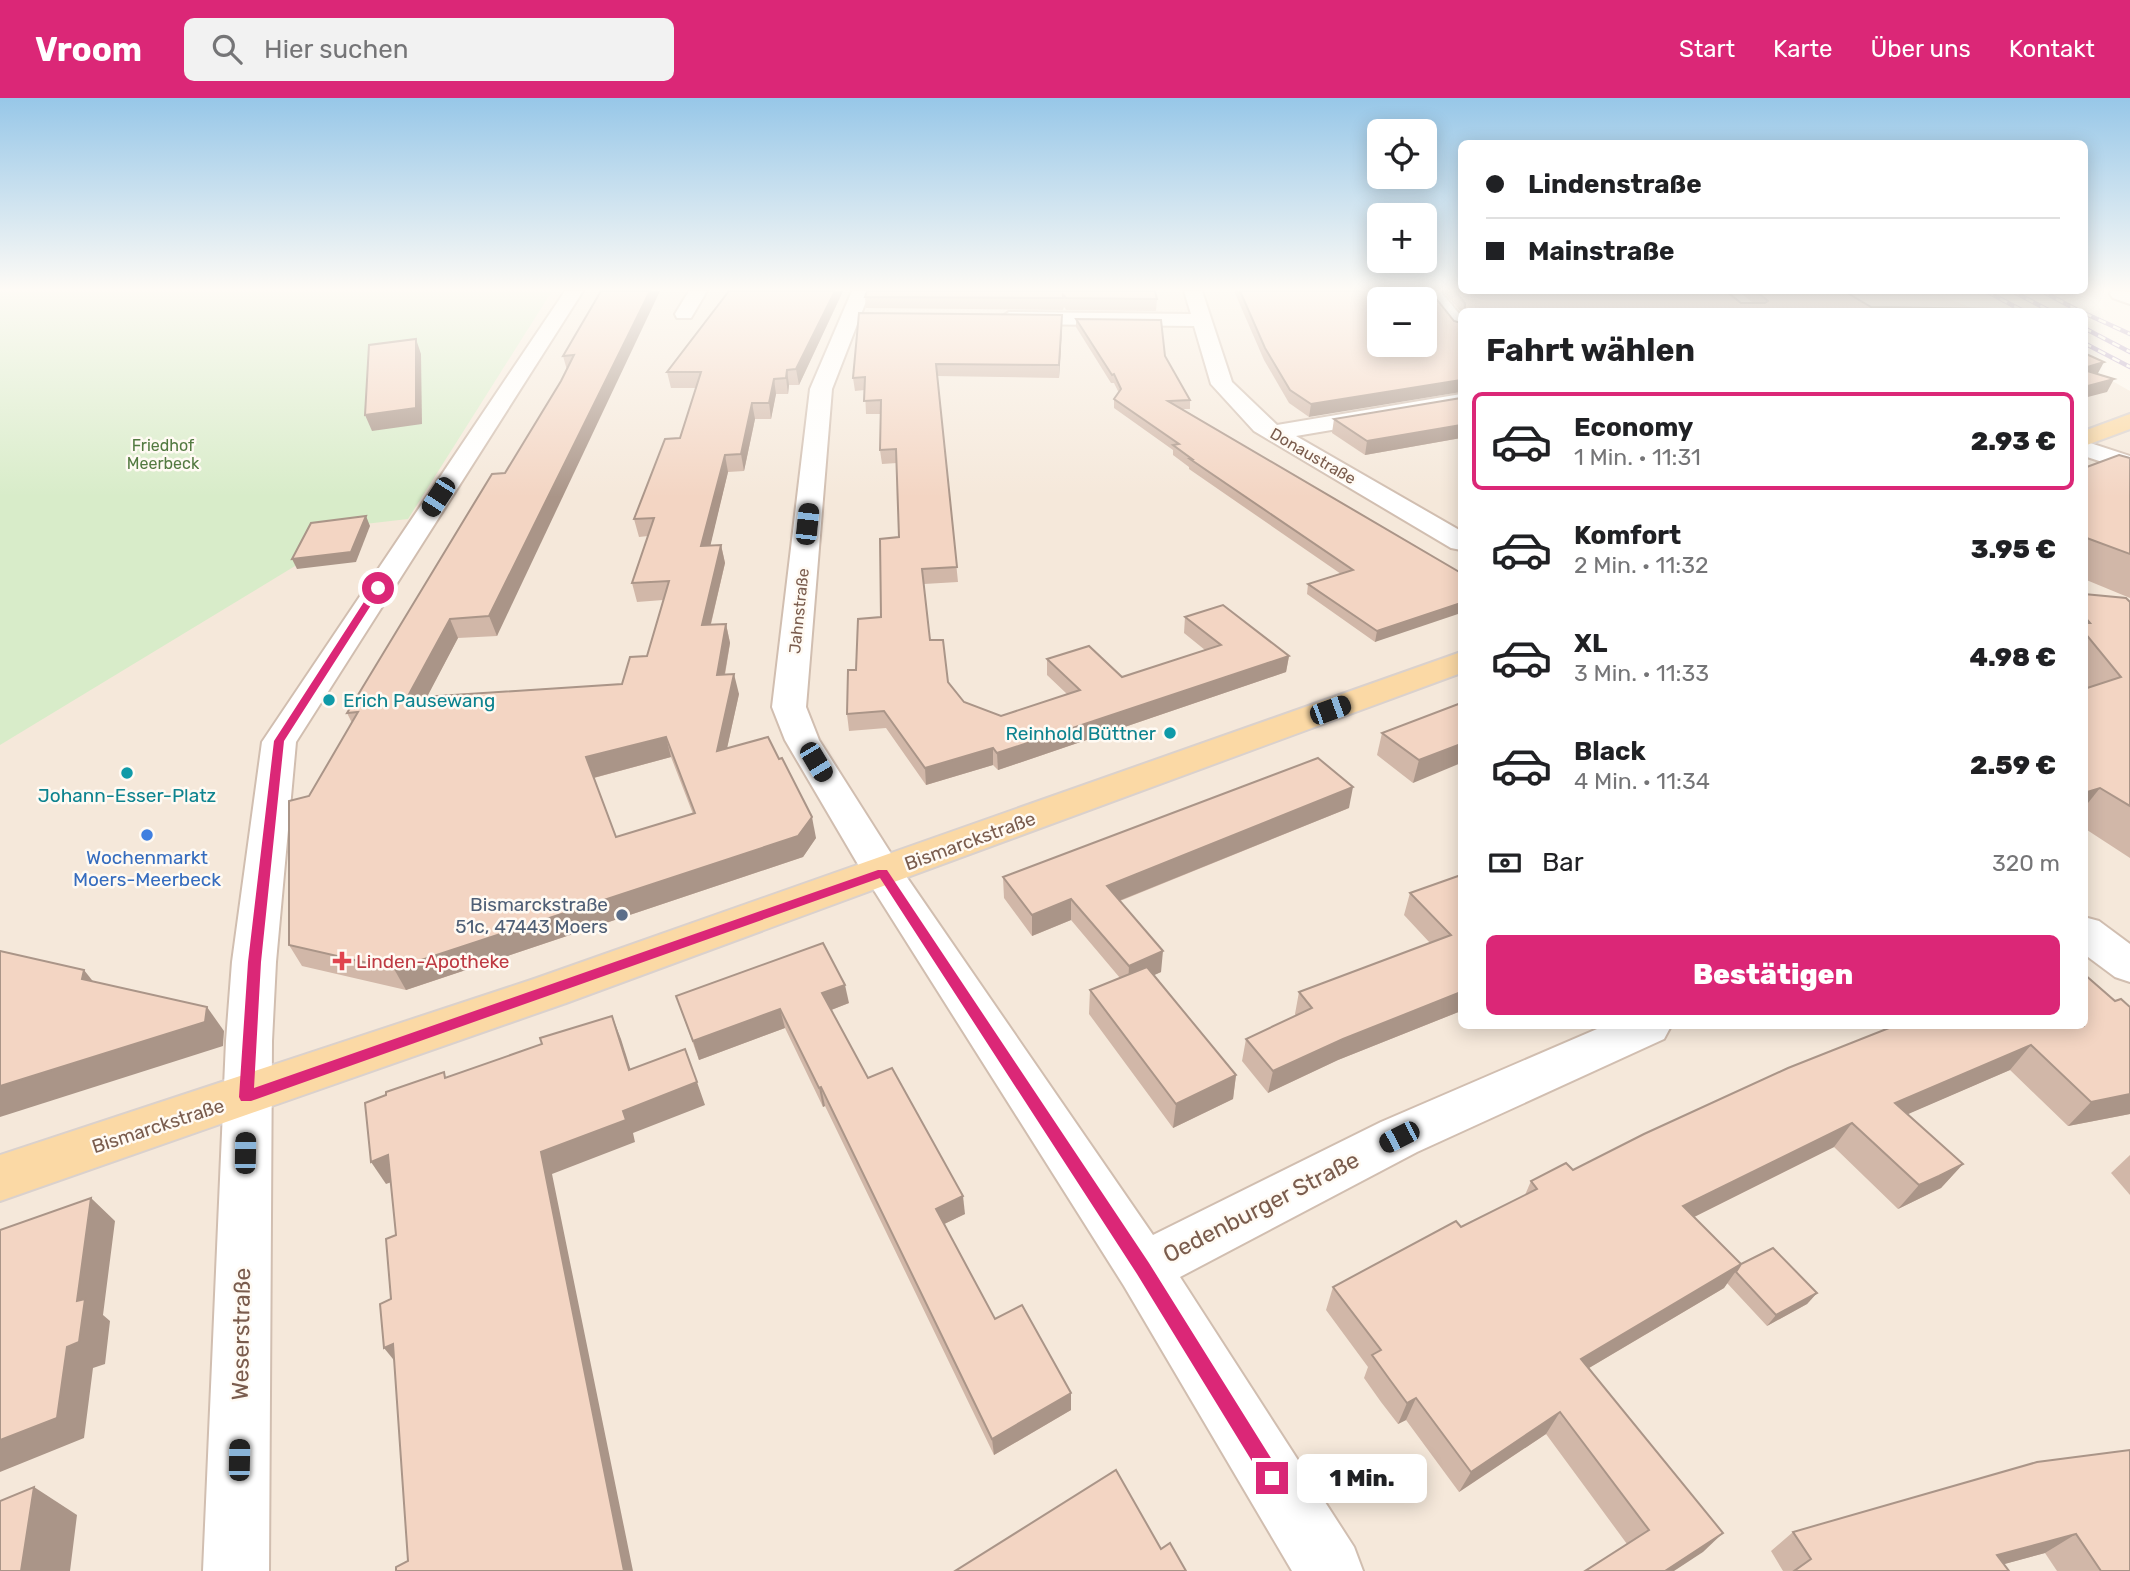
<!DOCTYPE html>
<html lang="de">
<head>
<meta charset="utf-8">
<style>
	body { margin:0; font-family:Rubik,sans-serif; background:#f2f2f2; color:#202124; height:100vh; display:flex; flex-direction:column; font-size:26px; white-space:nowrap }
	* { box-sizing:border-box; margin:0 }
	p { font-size:23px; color:#757577 }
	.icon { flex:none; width:38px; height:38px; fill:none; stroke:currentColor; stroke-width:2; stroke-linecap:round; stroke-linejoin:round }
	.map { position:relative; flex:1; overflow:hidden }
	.side { position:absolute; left:1458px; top:210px; width:630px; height:721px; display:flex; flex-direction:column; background:#fff; border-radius:10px; box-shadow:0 4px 18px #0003 }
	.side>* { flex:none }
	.top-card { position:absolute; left:1458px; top:42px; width:630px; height:154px; border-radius:10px; box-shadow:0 4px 18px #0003; display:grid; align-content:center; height:154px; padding:0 28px; background:#fff }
	.fabs { position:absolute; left:1367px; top:21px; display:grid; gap:14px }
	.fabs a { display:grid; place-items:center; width:70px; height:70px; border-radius:10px; background:#fff; box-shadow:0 4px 18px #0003; font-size:35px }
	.end { position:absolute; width:32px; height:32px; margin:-16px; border:9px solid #db2777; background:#fff; box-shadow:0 0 0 4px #fff }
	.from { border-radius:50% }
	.bubble { position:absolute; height:49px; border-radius:10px; background:#fff; box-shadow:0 4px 18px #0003; font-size:23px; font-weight:800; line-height:49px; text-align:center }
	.car { position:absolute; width:21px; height:42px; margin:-21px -10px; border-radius:9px; box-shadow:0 0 5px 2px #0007; background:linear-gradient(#222 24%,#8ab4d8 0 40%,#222 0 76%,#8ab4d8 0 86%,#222 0) }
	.top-card b { display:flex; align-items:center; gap:24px; height:66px; font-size:26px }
	.top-card b+b { border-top:2px solid #e0e0e0 }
	.top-card i { width:18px; height:18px; background:#202124 }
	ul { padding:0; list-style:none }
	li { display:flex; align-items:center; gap:21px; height:98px; margin:0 14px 10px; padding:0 14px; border:4px solid transparent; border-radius:10px }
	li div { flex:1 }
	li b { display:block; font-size:26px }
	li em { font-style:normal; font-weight:800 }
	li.active { border-color:#db2777 }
	li>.icon { width:63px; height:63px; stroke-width:1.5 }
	h2 { padding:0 28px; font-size:32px; line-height:84px }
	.pay { display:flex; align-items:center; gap:18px; height:77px; padding:0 28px; font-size:26px }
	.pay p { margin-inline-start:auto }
	.primary-button { display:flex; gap:14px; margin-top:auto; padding:14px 28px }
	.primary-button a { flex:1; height:80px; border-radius:10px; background:#db2777; color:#fff; font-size:28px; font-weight:800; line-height:80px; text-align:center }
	header { display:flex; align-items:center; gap:42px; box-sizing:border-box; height:98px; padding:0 35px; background:#db2777; color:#fff }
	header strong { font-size:33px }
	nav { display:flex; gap:38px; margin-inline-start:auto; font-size:24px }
	.search { width:490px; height:63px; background:#f2f2f2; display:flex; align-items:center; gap:18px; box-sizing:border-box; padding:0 24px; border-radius:10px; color:#757577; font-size:26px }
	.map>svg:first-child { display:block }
</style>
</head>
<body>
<header>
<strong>Vroom</strong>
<div class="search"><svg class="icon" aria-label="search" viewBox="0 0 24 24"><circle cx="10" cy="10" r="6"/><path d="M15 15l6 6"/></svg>Hier suchen</div>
<nav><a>Start</a><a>Karte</a><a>Über uns</a><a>Kontakt</a></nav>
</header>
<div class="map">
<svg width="2130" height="1473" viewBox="0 0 2130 1473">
	<rect width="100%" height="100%" fill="#fdf6ec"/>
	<!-- residential -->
	<path fill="#f5e8da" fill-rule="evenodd" d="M0,193H1930L1979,213L1461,214V928H2084V267L2130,293V1473H0ZM1379,201H1424V247H1379Z"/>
	<!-- green -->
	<path fill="#d8ecc9" d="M0,193H552L408,421L313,432L295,468L0,647Z"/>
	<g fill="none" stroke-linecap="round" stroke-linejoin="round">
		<!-- minor casing -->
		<g stroke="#d1beb0" stroke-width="4">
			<g id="minor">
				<path d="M565,193H583L296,644L276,864L272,943L269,1473H203L226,943L232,864L262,644Z"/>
				<path d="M689,193H707L691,220H677L675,216Z"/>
				<path d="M852,193H870L832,291L806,609L819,642L897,765L1153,1137L1381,1024L1604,928H1671L1664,941L1417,1054L1180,1179L1354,1449L1363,1473H1292L1124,1188L863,775L785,642L772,609L810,291Z"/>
				<path d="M1184,193H1202L1232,284L1277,327L1461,296V310L1296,338L1461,433V452L1451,450L1254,333L1211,286L1194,228L1009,226L1000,220L1009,214L1191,216Z"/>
				<path d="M1421,193H1440L1461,218V235L1454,233Z"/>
				<path d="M2112,193L2130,194V206L2113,200L2110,196Z"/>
				<path d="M2084,343L2130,358V373L2084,358Z"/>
				<path d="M2084,819L2099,823L2130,846V884L2115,879L2084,856Z"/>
			</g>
		</g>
		<!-- major casing -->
		<g stroke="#dad1cd" stroke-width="4">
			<g id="major">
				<path d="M2130,316V331L2084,348V333Z"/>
				<path d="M1461,554V575L566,905L0,1103V1057L534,881Z"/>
			</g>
		</g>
		<!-- minor -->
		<use href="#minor" fill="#fff" fill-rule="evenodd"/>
		<!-- major -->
		<use href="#major" fill="#fbd9a5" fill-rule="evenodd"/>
		<!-- rail casing -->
		<g stroke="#b9a8c9" stroke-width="4.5">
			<g id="rail">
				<path d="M1986,193L2025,214"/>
				<path d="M2012,193L2052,214"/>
				<path d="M2042,193L2081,214"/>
				<path d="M2084,215L2130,236"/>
				<path d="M2084,230L2130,254"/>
				<path d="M2084,245L2130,269"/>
			</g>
		</g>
		<!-- rail -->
		<use href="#rail" stroke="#fffaf3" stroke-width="2.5" stroke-dasharray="8" stroke-linecap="butt"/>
	</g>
	<!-- wall -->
	<g fill="#d1b7a8" fill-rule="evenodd">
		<path d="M601,193L497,538L458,540L427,598L622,586L647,558L663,502L637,504L632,485L648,438L639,439L634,421L680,340L696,290H671L667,274L729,193H843L799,287H789L788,296H776L771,321H755L744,373L728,374L710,447H721L725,465L711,526H726L730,545L725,577L739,596L727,650L816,740L803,759L406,892L302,868L289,847L309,698L352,625L347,615L505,375L561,283L567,272L563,258ZM671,659L693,716L616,739L594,680Z"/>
		<path d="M867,193L1157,201L1156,213L1066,212L1064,209L1063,212L866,210L865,199Z"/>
		<path d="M1234,193H1430L1309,319L1289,305L1264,262Z"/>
		<path d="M1443,193H1726L1741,205H1753L1738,193H1844L1871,209L2001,214H1461Z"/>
		<path d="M1076,221L1165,258L1190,302V311H1182L1461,475L1375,544L1307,496L1308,486L1341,476L1189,371V369L1173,357V352L1114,310V301L1119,295L1114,285H1111L1076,229Z"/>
		<path d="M1062,229L1059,280L937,278L958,484L924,486L930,542L948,584L964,604L1001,618L1067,596L1047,577V561L1122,579L1205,552L1184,535L1185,519L1289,558L1286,574L998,672L993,667L926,687L886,630L849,633L847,616L856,572L881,519L899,439L897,365L882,366L880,352L881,316H866L865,292L855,293L853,280Z"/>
		<path d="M1461,300V340L1365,357L1332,335L1334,321Z"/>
		<path d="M2130,360V500L2084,481V370Z"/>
		<path d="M2084,496L2130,504V760L2084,730Z"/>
		<path d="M1461,605L1413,685L1377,657L1382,635Z"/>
		<path d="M1349,710L1120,803L1161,874L1154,877L1236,977L1233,1001L1173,1030L1089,916L1090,892L1120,880L1071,822L1032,838L1004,800L1003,779Z"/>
		<path d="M1461,777V913L1338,962L1268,995L1242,963L1246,941L1296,918L1295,916L1299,894L1430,845L1404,817L1410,795Z"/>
		<path d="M676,898L849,905L831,912L868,980L965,1116L944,1126L995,1221L1071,1295V1312L994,1357L825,1008L823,1009L785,930L699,962Z"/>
		<path d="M2115,903L2130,909V1016L2068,1028L2010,972L1907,1016L1963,1066L1941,1090L1898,1111L1834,1049L1694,1119L1741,1166L1817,1195L1807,1206L1767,1228L1727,1185L1724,1190L1589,1270L1703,1454L1627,1446L1546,1336L1459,1394L1406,1322L1398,1326L1381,1304L1364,1280L1368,1269L1326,1212L1333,1189L1461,1129L1525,1097L1531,1083L1573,1072Z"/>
		<path d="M2130,1057V1097L2111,1075Z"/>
		<path d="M2037,1364L2130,1473H2057L2045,1455L2004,1466L2009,1473H1783L1771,1453L1793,1434Z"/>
	</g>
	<!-- shaded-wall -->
	<g fill="#aa9588">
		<path d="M650,193H660L497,538L489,518Z"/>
		<path d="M835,193H843L799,287L796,271Z"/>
		<path d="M1062,217V229L1059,280V267Z"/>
		<path d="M416,241L421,256L422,326L372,333L365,317Z"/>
		<path d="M2104,264L2097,277L2084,280V270Z"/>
		<path d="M787,272L789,287L788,296L786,280Z"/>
		<path d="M774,281L776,296L771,321L769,305Z"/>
		<path d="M2114,281L2107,294L2084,300V289Z"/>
		<path d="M1461,282V294L1309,319L1311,306Z"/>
		<path d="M752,305L755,321L744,373L741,356Z"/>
		<path d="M1461,327V340L1365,357L1367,343Z"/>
		<path d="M725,357L728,374L706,466L701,448Z"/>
		<path d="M366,418L370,428L356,464L297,471L292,461Z"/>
		<path d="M721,447L725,465L706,546L702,527Z"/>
		<path d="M1461,505V515L1375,544L1377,533Z"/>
		<path d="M450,521L458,540L416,620L407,600Z"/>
		<path d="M726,526L730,545L721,597L717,577Z"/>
		<path d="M1289,558L1286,574L998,672L997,655Z"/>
		<path d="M734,576L739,596L722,673L717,653Z"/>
		<path d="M666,639L671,659L593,680L586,659Z"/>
		<path d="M1461,646V665L1413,685L1419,662Z"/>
		<path d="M993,650V667L926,687L925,670Z"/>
		<path d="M1353,689L1349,710L1106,808L1107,788Z"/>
		<path d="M2100,690L2084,710V695Z"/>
		<path d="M812,719L816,740L803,759L406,892L394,871Z"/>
		<path d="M1071,801V822L1032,838V817Z"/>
		<path d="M1163,853L1161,874L1128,889L1129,868Z"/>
		<path d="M84,872L103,896L82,881Z"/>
		<path d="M1461,883V913L1338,962L1268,995L1273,973Z"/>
		<path d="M845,887L849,905L826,914L822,895Z"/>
		<path d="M207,909L224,933L223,948L0,1019V988Z"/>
		<path d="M780,911L785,930L699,962L693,943Z"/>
		<path d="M612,918L621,941L638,995L629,972Z"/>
		<path d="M2031,947L2010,972L1876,1030L1895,1005Z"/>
		<path d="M1236,977L1233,1001L1173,1030L1176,1006Z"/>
		<path d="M697,984L705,1007L633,1035L635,1044L552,1076L633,1473H624L541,1054L623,1013Z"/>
		<path d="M821,989L825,1008L823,1009L819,990Z"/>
		<path d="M2130,996V1016L2068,1028L2091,1004Z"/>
		<path d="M1852,1025L1834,1049L1668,1132L1683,1108Z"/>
		<path d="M388,1057L403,1080L386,1086L371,1064Z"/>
		<path d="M1963,1066L1941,1090L1898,1111L1919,1087Z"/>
		<path d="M963,1098L965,1116L938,1129L936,1111Z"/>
		<path d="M91,1100L115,1123L103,1217L110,1223L105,1266L93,1270L84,1340L0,1374V1342L67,1249L77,1203Z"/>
		<path d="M1741,1166L1724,1190L1567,1283L1581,1261Z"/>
		<path d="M1817,1195L1807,1206L1767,1228L1776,1217Z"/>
		<path d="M393,1246L401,1271L384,1250Z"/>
		<path d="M1071,1295V1312L994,1357L992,1341Z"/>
		<path d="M1416,1300L1406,1322L1398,1326L1407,1305Z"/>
		<path d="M1560,1314L1546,1336L1459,1394L1471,1374Z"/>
		<path d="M34,1389L77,1417L70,1473H21Z"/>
		<path d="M1723,1435L1703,1454L1674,1473H1665Z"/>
		<path d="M2076,1436L2045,1455L1979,1473L1997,1457Z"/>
	</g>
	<!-- building -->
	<g fill="#f3d5c3" stroke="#aa9588" stroke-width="2" fill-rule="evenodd">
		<path d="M601,193H650L489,518L450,521L407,600L622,586L630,559L647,558L669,483L632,485L654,420L634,421L665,341L680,340L701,274H667L729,193H835L796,271L787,272L786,280L774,281L769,305H752L741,356L725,357L701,448L721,447L702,527L726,526L717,577L734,576L717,653L768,639L779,661L782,660L812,719L798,738L394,871L289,847V703L309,698L358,614L347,615L467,417L492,376L505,375L561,283L574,257L563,258ZM666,639L695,715L616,739L586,659Z"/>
		<path d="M867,193H1155L1157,201L1066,200L1063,197V200L865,199Z"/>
		<path d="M1240,193H1430L1454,223L1461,225V282L1311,306L1290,292L1265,250ZM1379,201H1424V247H1379Z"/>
		<path d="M1455,193H1726L1741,205H1765L1768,203L1756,193H1844L1871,209L1996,211L2001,214H1465V205Z"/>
		<path d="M859,215L1062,217L1059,267L936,266L957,469L922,471L930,542H943L948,584L964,604L1001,618L1080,592L1047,561L1089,548L1122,579L1221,547L1185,519L1223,507L1289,558L997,655L993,650L925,670L884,613L847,616L848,572H856L858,521L881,519L880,441L899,439L896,351L880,352L881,302L864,303L865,279L853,280Z"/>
		<path d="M1076,221L1161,222L1165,258L1190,302L1168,303L1461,475V505L1377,533L1308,486L1353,472L1190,361H1192L1173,347L1179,346L1114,301L1121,291L1114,276L1112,277Z"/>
		<path d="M416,241V310L365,317L369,247Z"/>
		<path d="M2084,255L2104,264L2084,270Z"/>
		<path d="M2084,272L2114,281L2084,289Z"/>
		<path d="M1461,300V327L1367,343L1334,321Z"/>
		<path d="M2119,357L2130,360V456L2084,439V370Z"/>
		<path d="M366,418L351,454L292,461L311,425Z"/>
		<path d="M2084,496L2126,500L2130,504V708L2100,690L2084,695V591L2121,579L2084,534V525H2090L2084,518Z"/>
		<path d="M1461,605V646L1419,662L1382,635Z"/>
		<path d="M1318,660L1353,689L1107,788L1163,853L1129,868L1071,801L1032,817L1003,779Z"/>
		<path d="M1461,777V894L1343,941L1273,973L1246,941L1312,910L1299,894L1451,837L1410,795Z"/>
		<path d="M823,845L845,887L822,895L868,980L892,970L963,1098L936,1111L995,1221L1022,1207L1071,1295L992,1341L821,989L819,990L780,911L693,943L676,898Z"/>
		<path d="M0,853L84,872L82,881L207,909L205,924L0,988Z"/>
		<path d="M1147,869L1236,977L1176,1006L1090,892Z"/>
		<path d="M2084,876L2115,903L2121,901L2130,909V996L2091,1004L2031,947L1895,1005L1963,1066L1939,1078L1919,1087L1852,1025L1683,1108L1741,1166L1581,1261L1723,1435L1665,1473H1585L1649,1432L1560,1314L1471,1374L1416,1300L1407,1305L1390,1282L1372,1257L1381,1252L1333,1189L1456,1123L1461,1129L1537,1091L1531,1083L1566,1065L1573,1072L1644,1036L1788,970L1894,928H2084Z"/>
		<path d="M612,918L629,972L685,951L697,984L623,1013L626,1022L541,1054L624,1473H396V1469L408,1463L393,1246L384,1250L380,1206L391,1201L386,1141L396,1137L388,1057L371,1064L365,1005L386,997V994L444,974L445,980L542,946L540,940Z"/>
		<path d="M91,1100L77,1203L85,1201L79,1244L67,1249L57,1320L0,1342V1132Z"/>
		<path d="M1773,1150L1817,1195L1776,1217L1736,1174L1741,1166Z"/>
		<path d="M2130,1352V1473H2101L2076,1436L1997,1457L2009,1473H1794L1811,1461L1793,1434L2037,1364Z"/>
		<path d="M1116,1372L1161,1451L1170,1445L1186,1473H955Z"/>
		<path d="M34,1389L21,1473H0V1403Z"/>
	</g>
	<!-- sky -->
	<linearGradient id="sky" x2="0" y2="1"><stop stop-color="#97c7e8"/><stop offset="0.48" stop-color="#fefbf6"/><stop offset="1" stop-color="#fefbf6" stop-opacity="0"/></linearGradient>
	<rect width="2130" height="399" fill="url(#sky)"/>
	<!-- route -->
	<path fill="#db2777" d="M378,487L382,490L284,643L261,864L254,990L878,772H887L1149,1165L1279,1373L1282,1380L1279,1386L1272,1389L1266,1386L1137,1176L880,780L251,1003H241L239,999L248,864L274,643L373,490Z"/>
	<!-- markers -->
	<g fill="#0f9aa8" stroke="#fffaf3" stroke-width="2.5">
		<circle cx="329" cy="602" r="7"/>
		<circle cx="1170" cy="635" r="7"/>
		<circle cx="127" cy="675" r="7"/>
	</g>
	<circle fill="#3f7fe0" stroke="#fffaf3" stroke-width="2.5" cx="147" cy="737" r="7"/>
	<circle fill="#5c6f8a" stroke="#fffaf3" stroke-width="2.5" cx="622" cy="817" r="7"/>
	<path fill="#e0444e" stroke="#fffaf3" stroke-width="2.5" d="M338.5 852.5h7v7h7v7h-7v7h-7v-7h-7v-7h7z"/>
	<g text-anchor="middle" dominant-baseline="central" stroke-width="5" stroke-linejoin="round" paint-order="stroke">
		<!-- far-park labels -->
		<g font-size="16" fill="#537a41" stroke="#fffaf3">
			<text x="163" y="347">Friedhof<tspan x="163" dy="18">Meerbeck</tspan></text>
		</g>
		<!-- far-street labels -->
		<g font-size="16" fill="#7a5c4d" stroke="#fffaf3">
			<text transform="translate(1313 358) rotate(30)">Donaustraße</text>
			<text transform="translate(799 513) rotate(-84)">Jahnstraße</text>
		</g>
		<!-- culture labels -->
		<g font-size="19" fill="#0d838f" stroke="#fffaf3" text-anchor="start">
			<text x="343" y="602">Erich Pausewang</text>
			<text x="1156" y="635" text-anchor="end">Reinhold Büttner</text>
			<text x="127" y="697" text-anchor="middle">Johann-Esser-Platz</text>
		</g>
		<!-- street labels -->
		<g font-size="19" fill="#7a5c4d" stroke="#fffaf3">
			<text transform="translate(970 743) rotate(-20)">Bismarckstraße</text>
			<text transform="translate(158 1028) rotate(-18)">Bismarckstraße</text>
		</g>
		<!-- shop labels -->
		<g font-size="19" fill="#366cbe" stroke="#fffaf3">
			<text x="147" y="759">Wochenmarkt<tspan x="147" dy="22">Moers-Meerbeck</tspan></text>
		</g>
		<!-- service labels -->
		<g font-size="19" fill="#4e5e75" stroke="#fffaf3" text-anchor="end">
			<text x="608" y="806">Bismarckstraße<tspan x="608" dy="22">51c, 47443 Moers</tspan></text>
		</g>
		<!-- health labels -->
		<g font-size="19" fill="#be3a42" stroke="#fffaf3" text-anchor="start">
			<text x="356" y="863">Linden-Apotheke</text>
		</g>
		<!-- near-street labels -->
		<g font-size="23" fill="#7a5c4d" stroke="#fffaf3">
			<text transform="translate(1261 1109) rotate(-27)">Oedenburger Straße</text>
			<text transform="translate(241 1236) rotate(-89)">Weserstraße</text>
		</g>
	</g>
</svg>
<div class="fabs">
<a><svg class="icon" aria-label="locate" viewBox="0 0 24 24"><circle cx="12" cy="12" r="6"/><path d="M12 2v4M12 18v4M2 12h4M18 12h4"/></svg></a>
<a>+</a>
<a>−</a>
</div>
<i class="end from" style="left:378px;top:490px"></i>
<i class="end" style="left:1272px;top:1380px"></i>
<div class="bubble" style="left:1297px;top:1356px;width:130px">1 Min.</div>
<i class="car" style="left:438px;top:399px;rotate:213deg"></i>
<i class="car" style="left:807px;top:426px;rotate:6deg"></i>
<i class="car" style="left:1330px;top:612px;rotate:70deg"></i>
<i class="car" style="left:816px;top:664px;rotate:149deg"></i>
<i class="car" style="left:1399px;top:1039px;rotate:243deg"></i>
<i class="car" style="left:245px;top:1055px;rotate:1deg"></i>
<i class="car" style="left:239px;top:1362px;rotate:1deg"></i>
<div class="top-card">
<b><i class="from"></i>Lindenstraße</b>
<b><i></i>Mainstraße</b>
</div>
<section class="side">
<h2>Fahrt wählen</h2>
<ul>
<li class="active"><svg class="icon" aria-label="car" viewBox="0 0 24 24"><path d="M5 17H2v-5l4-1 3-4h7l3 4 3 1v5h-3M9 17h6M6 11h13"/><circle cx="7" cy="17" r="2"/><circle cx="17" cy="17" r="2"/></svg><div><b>Economy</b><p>1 Min. · 11:31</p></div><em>2.93 €</em></li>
<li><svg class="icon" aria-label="car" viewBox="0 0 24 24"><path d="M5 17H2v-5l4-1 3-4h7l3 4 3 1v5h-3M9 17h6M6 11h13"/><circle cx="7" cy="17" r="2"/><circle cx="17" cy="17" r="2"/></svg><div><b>Komfort</b><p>2 Min. · 11:32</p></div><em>3.95 €</em></li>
<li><svg class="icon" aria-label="car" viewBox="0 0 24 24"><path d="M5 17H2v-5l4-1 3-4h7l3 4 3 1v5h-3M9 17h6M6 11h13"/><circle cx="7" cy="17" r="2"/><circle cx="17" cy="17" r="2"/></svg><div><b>XL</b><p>3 Min. · 11:33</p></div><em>4.98 €</em></li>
<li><svg class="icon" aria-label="car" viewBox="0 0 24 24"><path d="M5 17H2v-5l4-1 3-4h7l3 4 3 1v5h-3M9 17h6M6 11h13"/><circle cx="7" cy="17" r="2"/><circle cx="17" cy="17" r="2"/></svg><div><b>Black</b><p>4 Min. · 11:34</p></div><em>2.59 €</em></li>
</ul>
<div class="pay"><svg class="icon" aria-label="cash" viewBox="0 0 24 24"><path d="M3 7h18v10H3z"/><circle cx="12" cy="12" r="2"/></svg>Bar<p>320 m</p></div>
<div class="primary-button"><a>Bestätigen</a></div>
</section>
</div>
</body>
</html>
